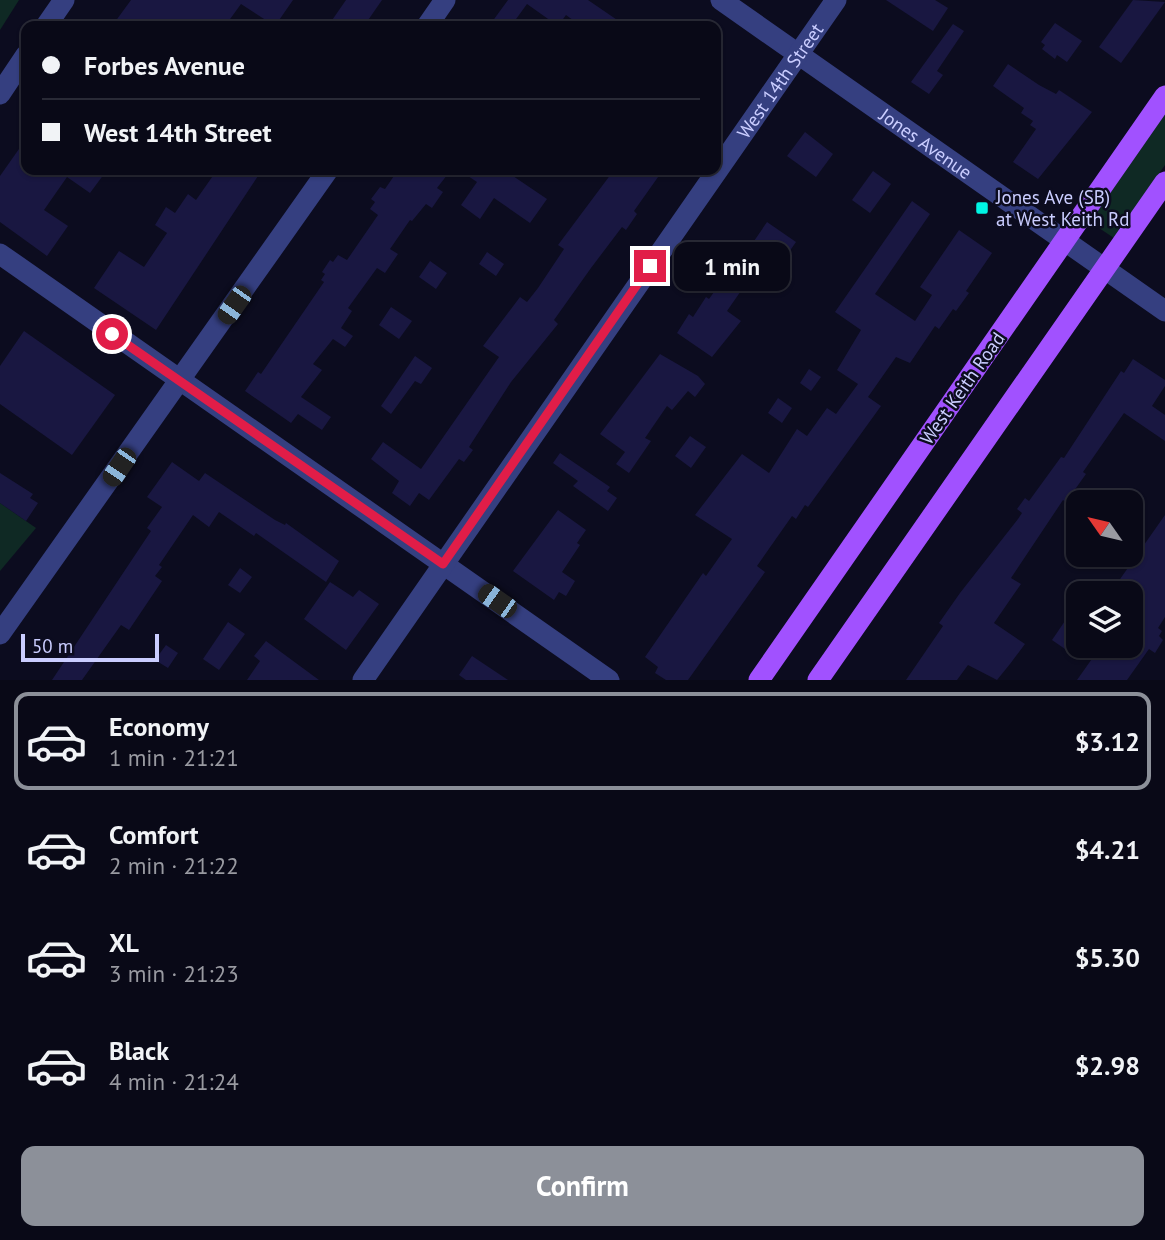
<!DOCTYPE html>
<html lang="en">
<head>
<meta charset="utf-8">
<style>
	body { margin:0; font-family:"PT Sans",sans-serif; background:#171724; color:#f1f3f6; height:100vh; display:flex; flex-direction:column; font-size:26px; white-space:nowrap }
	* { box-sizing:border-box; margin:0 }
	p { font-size:23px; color:#999aa1 }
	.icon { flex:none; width:38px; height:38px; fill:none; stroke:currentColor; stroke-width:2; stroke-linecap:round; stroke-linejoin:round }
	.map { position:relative; height:680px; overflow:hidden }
	.side { display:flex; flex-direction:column; background:#090917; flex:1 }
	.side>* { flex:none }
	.guide { position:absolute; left:21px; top:21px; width:700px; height:154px; border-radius:14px; box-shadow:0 2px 5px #0004,0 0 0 2px #292a36; display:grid; align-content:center; height:154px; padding:0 21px; background:#090917 }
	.needle { width:46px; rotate:304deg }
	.tools { position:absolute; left:1066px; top:490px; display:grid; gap:14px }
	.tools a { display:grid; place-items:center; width:77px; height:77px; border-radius:14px; background:#090917; box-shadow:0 2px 5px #0004,0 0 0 2px #292a36; font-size:35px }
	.scale { position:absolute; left:21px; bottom:18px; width:138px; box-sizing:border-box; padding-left:7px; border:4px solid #cacdff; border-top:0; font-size:19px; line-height:24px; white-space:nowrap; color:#cacdff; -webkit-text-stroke:5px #0c0c1f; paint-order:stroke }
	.end { position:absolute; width:32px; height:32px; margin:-16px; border:9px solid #e11d48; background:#fff; box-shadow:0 0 0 4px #fff }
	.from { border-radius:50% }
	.bubble { position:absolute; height:49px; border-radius:14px; background:#090917; box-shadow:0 2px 5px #0004,0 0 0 2px #292a36; font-size:23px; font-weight:700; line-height:49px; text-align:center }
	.car { position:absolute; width:21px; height:42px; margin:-21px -10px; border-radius:9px; box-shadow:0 0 5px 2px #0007; background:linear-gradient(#222 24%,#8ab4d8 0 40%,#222 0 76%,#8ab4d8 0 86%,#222 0) }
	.guide b { display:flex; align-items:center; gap:24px; height:66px; font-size:26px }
	.guide b+b { border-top:2px solid #292a36 }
	.guide i { width:18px; height:18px; background:#f1f3f6 }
	ul { padding:12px 0 0; list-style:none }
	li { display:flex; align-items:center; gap:21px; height:98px; margin:0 14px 10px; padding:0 7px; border:4px solid transparent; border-radius:14px }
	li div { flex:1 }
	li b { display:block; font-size:26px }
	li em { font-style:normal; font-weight:700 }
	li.current { border-color:#8c9099 }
	li>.icon { width:63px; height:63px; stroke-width:1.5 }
	.primary-button { display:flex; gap:14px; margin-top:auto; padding:14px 21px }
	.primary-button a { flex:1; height:80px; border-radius:14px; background:#8c9099; color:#fff; font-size:28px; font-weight:700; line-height:80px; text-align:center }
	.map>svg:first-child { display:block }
</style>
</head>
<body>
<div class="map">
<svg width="1165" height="680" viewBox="0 0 1165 680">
	<rect width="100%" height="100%" fill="#0c0c1f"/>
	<!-- green -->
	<g fill="#0f2924">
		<path d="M0,0H19L0,30Z"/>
		<path d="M1165,114V165L1114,238L1090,222Z"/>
		<path d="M0,503L36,528L0,571Z"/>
	</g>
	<!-- building -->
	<g fill="#191741">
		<path d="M131,0H293L275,26L241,4L225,26H112Z"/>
		<path d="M346,0H382L364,26H328Z"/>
		<path d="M508,0H588L626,26H581L566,15L558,26L527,4L511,26H489Z"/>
		<path d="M886,0H935L948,8L933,31Z"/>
		<path d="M1133,0L1165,2L1121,63L1099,47Z"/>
		<path d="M1055,23L1082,41L1067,62L1057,55L1055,59L1042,49L1045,45L1041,42Z"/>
		<path d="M953,24L964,31L937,71L943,75L929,94L911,82Z"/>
		<path d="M1008,64L1039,85L1056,94L1059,90L1092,112L1038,179L1013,162L1036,129L1030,125L1033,121L1021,113L1024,108L993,86Z"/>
		<path d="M805,132L833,154L816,177L787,156Z"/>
		<path d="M26,139V170H107L90,193L67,177L44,210L68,226L47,256L0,222V176Z"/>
		<path d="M217,170H262L156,330L94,288L119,251L144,267L167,233L155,225L166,207L175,213L188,194L196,200Z"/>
		<path d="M398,170H451L437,188L443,192L432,208L426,204L412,221L410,220L390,249L398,254L385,273L377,268L348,308L352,311L341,328L353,336L345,347L333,339L313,364L322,370L301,397L331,417L322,430L298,414L291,423L245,391L258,372L261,374L324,282L321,280L325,274L322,272L330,260L333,262L338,255L347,260L378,215L370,209L375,202L371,199L380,187L385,189Z"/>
		<path d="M459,170H517L513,176L547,199L530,223L494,198L480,219L461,205L477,182Z"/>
		<path d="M614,170H663L634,211L637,214L626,230L622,227L591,268L554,320L558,324L511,382L469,447L473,450L464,462L459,459L429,500L419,493L410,506L392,493L399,481L371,459L383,442L421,469L499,357L483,346L520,297L527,302L538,288L564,249L558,245Z"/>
		<path d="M873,171L891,184L870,213L852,200Z"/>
		<path d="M912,201L930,214L875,294L915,321L932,295L920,287L959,230L992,253L966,291L969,293L956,311L953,309L939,329L935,326L910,363L896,357L868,397L881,406L808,507L805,505L796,519L792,516L757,566L765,572L688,680H666L655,673L658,667L645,657L703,573L706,576L732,539L695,515L742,454L769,473L797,429L807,436L827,408L836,414L858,384L837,370L861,330L835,312Z"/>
		<path d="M767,222L796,242L782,262L768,252L727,311L741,321L712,357L677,333L689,314L693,317L706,297L709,299L736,261L739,263Z"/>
		<path d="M487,252L504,264L496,276L479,264Z"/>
		<path d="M430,261L447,273L436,289L419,277Z"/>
		<path d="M391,307L412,321L399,339L379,325Z"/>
		<path d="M24,331L115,395L72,455L0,404V366Z"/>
		<path d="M660,354L698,376L705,384L695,397L688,391L672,410L667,406L645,438L651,441L629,473L616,464L625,452L600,434Z"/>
		<path d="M415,356L432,368L421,384L415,381L391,414L381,406Z"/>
		<path d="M1133,359L1165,380V386L1152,406L1165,415V441L1124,413L1083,472L1086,474L1066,502L1063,500L1011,578L1021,584L994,623L1025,644L1010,664L997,680L968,665L957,680H906L943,626L939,623L960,593L1018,519L1022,513L1017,509L1025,498L1029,501L1061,457L1064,458L1121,371L1124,373Z"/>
		<path d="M809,369L821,377L811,391L800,383Z"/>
		<path d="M778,398L792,408L782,423L768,413Z"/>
		<path d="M690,436L706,447L691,468L675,456Z"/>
		<path d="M560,453L610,487L607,491L617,498L608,511L573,486L578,481L553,463Z"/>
		<path d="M172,462L199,481L205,473L275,520L285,525L286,523L339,561L326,582L256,533L254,536L219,512L209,527L193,515L159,565L162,567L155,576L162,581L129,630L121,625L82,680H52L151,531L147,528L162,507L147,497Z"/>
		<path d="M0,473L33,494L30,498L38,503L26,521L0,503Z"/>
		<path d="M558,510L586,530L577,543L580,545L562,572L575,581L566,596L559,592L554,600L513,571Z"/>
		<path d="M1165,515V617L1158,628L1162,631L1159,636L1163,640L1155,653L1149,649L1127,680H1077L1101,646H1112L1130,659V626L1143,608L1133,601L1137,595L1118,582Z"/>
		<path d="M240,568L252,577L240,593L228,585Z"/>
		<path d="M330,582L353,597L359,590L379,604L346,650L304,619Z"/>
		<path d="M1065,621L1078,631V658L1052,640Z"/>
		<path d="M228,622L245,634L219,670L203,659Z"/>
		<path d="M266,641L319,680H247L260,661L254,656Z"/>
		<path d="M166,645L178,653L168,668L155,660Z"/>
		<path d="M472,656L508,680H466L459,675Z"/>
	</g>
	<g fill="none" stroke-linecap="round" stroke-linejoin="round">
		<!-- minor -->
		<g stroke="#353f80" stroke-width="21">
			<path id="s1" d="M721,0L1165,311"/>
			<path d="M46,26L64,0"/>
			<path d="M427,26L445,0"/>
			<path d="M0,94L26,55"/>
			<path d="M0,254L609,680"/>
			<path d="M0,634L328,170"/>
			<path id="s2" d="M363,680L836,0"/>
		</g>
		<!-- major -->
		<g stroke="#a151ff" stroke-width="21">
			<path d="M759,680L1165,96"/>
			<path d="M818,680L1165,182"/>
		</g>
	</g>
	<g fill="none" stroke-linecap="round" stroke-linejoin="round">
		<!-- route -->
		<path stroke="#e11d48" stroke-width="9" d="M112,334L443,564L650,266"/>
	</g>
	<!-- markers -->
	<rect fill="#00f5e4" stroke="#0c0c1f" stroke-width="2.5" x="975" y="201" width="14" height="14" rx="3.5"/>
	<g text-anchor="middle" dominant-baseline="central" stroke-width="5" stroke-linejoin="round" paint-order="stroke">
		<!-- street labels -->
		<g font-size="19" fill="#cacdff" stroke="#0c0c1f">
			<text stroke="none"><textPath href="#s2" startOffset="730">West 14th Street</textPath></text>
			<text stroke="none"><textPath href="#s1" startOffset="250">Jones Avenue</textPath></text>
			<text transform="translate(962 388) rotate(-55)">West Keith Road</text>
		</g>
		<!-- poi labels -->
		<g font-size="19" fill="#cacdff" stroke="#0c0c1f" text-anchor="start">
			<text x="996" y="197">Jones Ave (SB)<tspan x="996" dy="22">at West Keith Rd</tspan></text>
		</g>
	</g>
</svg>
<div class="tools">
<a><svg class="needle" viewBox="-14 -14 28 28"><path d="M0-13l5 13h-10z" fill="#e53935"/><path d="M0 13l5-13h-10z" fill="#999aa1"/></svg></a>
<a><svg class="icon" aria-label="layers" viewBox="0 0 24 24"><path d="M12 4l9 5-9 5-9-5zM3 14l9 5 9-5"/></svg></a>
</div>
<div class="scale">50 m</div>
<i class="end from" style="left:112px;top:334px"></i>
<i class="end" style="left:650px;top:266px"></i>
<div class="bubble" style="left:674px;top:242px;width:116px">1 min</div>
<i class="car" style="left:234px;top:305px;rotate:215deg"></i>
<i class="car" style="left:119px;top:467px;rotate:214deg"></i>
<i class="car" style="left:497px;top:601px;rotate:305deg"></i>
<div class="guide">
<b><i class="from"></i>Forbes Avenue</b>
<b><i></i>West 14th Street</b>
</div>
</div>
<section class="side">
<ul>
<li class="current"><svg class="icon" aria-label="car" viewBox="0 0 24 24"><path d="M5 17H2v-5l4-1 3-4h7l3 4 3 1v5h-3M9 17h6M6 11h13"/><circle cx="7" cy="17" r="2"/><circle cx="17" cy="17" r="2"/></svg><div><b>Economy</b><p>1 min · 21:21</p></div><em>$3.12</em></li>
<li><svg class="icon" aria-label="car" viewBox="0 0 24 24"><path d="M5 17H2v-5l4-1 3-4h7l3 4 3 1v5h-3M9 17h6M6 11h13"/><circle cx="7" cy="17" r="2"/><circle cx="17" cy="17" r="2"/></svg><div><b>Comfort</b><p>2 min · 21:22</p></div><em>$4.21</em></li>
<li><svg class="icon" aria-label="car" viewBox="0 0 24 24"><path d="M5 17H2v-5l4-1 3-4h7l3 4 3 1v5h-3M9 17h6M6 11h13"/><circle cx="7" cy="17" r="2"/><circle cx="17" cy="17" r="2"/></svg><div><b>XL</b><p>3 min · 21:23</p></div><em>$5.30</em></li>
<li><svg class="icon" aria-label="car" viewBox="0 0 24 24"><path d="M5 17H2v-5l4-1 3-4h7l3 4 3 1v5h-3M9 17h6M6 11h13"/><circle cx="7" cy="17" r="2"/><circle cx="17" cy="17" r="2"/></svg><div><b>Black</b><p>4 min · 21:24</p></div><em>$2.98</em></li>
</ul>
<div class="primary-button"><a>Confirm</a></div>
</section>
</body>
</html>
